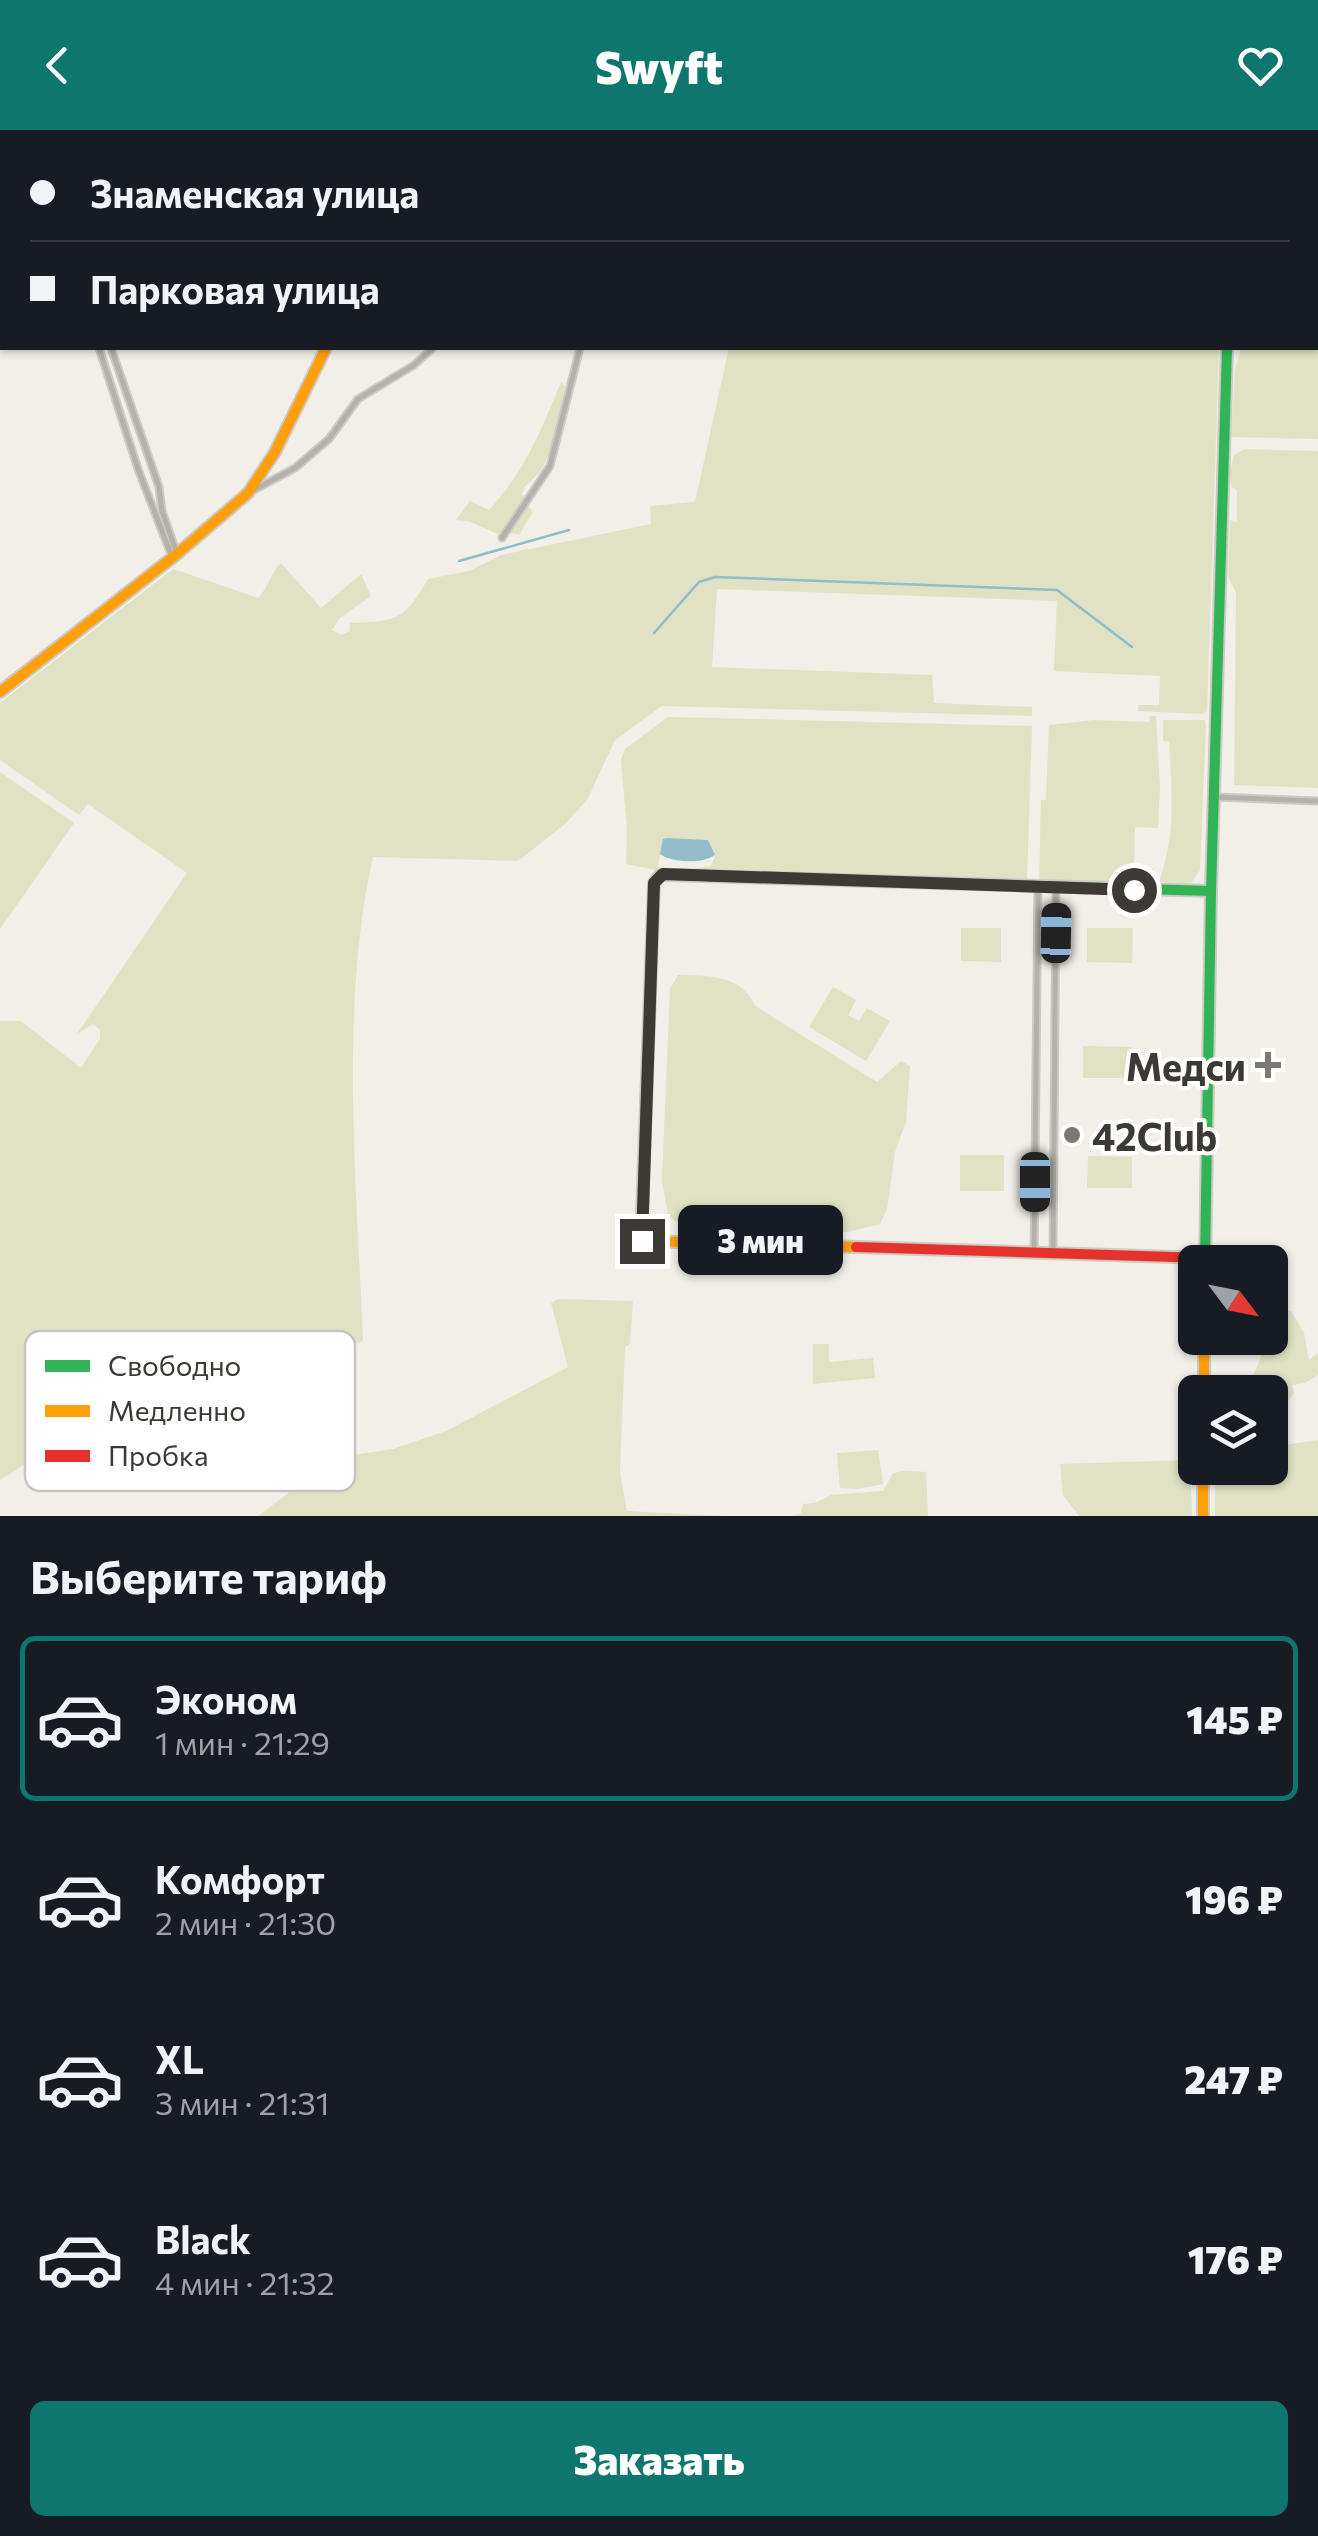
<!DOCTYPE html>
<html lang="ru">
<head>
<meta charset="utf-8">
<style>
	body { margin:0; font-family:Commissioner,sans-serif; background:#242831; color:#f1f3f6; height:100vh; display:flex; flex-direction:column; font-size:38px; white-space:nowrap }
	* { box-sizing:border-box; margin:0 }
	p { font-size:32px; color:#9ea1a6 }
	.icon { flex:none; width:55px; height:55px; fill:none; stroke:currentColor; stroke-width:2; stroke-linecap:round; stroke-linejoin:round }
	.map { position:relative; height:1386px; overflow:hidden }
	.drawer { display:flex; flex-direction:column; background:#171b24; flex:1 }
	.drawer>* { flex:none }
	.banner { position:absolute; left:0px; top:0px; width:1320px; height:220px; box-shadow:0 2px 8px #0004; display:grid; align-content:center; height:220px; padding:0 30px; background:#171b24 }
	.needle { width:65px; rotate:122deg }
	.tools { position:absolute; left:1178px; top:1115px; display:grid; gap:20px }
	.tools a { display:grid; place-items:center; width:110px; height:110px; border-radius:15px; background:#171b24; box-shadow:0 2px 8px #0004; font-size:50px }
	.end { position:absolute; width:45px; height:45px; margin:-22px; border:12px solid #3d3a35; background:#fff; box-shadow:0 0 0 5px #fff }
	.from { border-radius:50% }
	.bubble { position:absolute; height:70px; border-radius:15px; background:#171b24; box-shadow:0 2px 8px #0004; font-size:32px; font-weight:800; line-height:70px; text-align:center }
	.car { position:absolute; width:30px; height:60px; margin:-30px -15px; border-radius:12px; box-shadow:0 0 8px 2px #0007; background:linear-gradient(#222 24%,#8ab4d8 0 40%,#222 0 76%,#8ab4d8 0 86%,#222 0) }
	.banner b { display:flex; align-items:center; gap:35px; height:95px; font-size:38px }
	.banner b+b { border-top:2px solid #363941 }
	.banner i { width:25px; height:25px; background:#f1f3f6 }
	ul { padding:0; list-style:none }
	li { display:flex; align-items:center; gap:30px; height:165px; margin:0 20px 15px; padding:0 10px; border:5px solid transparent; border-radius:15px }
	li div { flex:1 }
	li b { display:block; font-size:38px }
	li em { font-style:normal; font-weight:800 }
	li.current { border-color:#0f766e }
	li>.icon { width:90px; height:90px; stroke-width:1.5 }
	h2 { padding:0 30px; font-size:45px; line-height:120px }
	.cta { display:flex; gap:20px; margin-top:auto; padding:20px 30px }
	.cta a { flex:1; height:115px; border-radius:15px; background:#0f766e; color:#fff; font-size:40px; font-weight:800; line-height:115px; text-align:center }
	header { display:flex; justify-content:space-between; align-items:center; height:130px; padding:0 30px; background:#0f766e; color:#fff; font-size:45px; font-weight:800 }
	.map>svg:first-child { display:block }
</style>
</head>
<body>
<header><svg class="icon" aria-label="back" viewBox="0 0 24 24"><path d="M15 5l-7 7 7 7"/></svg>Swyft<svg class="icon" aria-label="heart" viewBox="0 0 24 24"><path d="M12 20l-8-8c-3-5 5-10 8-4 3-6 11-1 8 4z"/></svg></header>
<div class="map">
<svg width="1318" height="1386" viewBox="0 0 1318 1386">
	<rect width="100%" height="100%" fill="#f2eee8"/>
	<!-- green -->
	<g fill="#e0e2c3" fill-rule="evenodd">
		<path d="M1318,136V309L1231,307L1235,240L1241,218H1318Z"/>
		<path d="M729,218H1219L1207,581L1202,584L1138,581V575H1159L1160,546L1054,541L1057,471L717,459L712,537L932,545L934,573L1032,577V586L662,576L615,610L587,670L565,694L518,731L373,727C339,876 357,1058 363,1211L153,1301L121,1297L73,1304L0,1350V891H21L81,938L100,909V900L93,894L77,904L187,743L88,674L79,685L0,630V573L173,439L258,468C269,457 270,444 281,433L321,478L361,444L371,466L340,488L332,500L341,505L350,501V493C396,491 403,492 428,449L469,441L501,425L651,394L650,376L695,372Z"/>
		<path d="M561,252L565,256C557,292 556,334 525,356L522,364L533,382L519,405L503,401L498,404L468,391L456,390L470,371L489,380C524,343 542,299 561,252Z"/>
		<path d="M1245,319L1318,321V658L1234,655L1236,463L1228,446L1230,390L1237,393V361L1231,356L1229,344L1234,325Z"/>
		<path d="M1150,586H1156L1160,656L1158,698L1135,697L1134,737L1153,738V755L1039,753L1041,670H1046L1049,595L1094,590L1149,592Z"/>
		<path d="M668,587L1032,596L1027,751L661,741L626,734L627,700L621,630L625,619ZM663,709L708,710L715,726L711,736L691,739L658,737Z"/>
		<path d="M1163,590H1205L1206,598L1200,740L1191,753L1159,752C1176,706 1172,660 1169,612L1163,611Z"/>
		<path d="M0,642L74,693L0,799Z"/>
		<path d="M961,798H1001V832L961,831Z"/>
		<path d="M1087,798H1133L1132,833L1087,832Z"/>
		<path d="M678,845C708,846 741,844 755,876L877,952L901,931L910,936L906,992L895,1022L887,1079L880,1094L848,1102L683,1096L668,1086L662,1050L670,859Z"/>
		<path d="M833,857L856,870L848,885L859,891L867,878L890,891L866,931L809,897Z"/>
		<path d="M1083,916L1132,917L1131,948H1083Z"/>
		<rect x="960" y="1025" width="44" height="36"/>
		<path d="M1088,1026L1132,1027V1058H1087Z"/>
		<path d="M558,1169L633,1171L630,1214L625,1217L620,1342L627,1381L723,1386H258L334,1328L393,1319L446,1301L568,1237L551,1173Z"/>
		<path d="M1291,1181L1304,1203L1309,1230L1318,1223V1245L1305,1253L1292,1255L1294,1263L1278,1284L1274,1307H1270V1262H1246L1261,1227L1252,1208H1270V1183Z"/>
		<path d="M813,1214H829V1232L873,1228L875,1248L813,1254Z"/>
		<path d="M1318,1310V1386H1215V1338H1270V1317Z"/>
		<path d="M878,1320L883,1354L858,1359L840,1358L837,1323Z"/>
		<path d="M1190,1330L1192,1386H1079L1063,1365L1060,1334Z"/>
		<path d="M904,1341L926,1342L928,1386H793L801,1383L803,1374L815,1373L831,1365L883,1361L893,1343Z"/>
	</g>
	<!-- water -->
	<path fill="#92bcc8" d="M667,708L708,710L715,725C702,734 673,733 660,724L663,709Z"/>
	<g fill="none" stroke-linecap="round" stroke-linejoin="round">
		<!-- stream -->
		<g stroke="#92bcc8" stroke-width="2.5">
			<path d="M459,431L569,400"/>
			<path d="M654,503L699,452L715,447L1057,460L1132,517"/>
		</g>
		<!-- street casing -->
		<g stroke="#cdcac5" stroke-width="9">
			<g id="street">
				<path d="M70,0L71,2"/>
				<path d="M8,2V0"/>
				<path d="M496,2L497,0"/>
				<path d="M622,2L623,0"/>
				<path d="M843,2V0"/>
				<path d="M99,218L138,339L172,427"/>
				<path d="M111,218L159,357L162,381L177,424"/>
				<path d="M250,362L295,338L329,309L358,269L414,235L433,218"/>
				<path d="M502,408L550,336L580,218"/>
				<path d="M1215,667L1318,671"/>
				<path d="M1034,1123L1038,757"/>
				<path d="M1053,1124L1056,757"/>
			</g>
		</g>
		<!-- fast casing -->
		<g stroke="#cdcac5" stroke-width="14">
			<g id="fast">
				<path d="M1232,0V2"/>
				<path d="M429,2L430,0"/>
				<path d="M672,745L1211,761"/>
				<path d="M1205,1132L1211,761L1227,218"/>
			</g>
		</g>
		<!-- slow casing -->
		<g stroke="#cdcac5" stroke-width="14">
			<g id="slow">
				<path d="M0,562L177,424L248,363L275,322L326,218"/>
				<path d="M672,745H660L654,753L641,1111L856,1117"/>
				<path d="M1204,1208V1262"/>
				<path d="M1203,1338V1386"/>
			</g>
		</g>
		<!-- jam casing -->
		<g stroke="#cdcac5" stroke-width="14">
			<path id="jam" d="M856,1117L1205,1128"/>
		</g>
		<!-- street -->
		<use href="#street" stroke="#b4b1aa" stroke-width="5"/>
		<!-- fast -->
		<use href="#fast" stroke="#30b455" stroke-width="10"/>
		<!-- slow -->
		<use href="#slow" stroke="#ff9f0a" stroke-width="10"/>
		<!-- jam -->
		<use href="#jam" stroke="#e5322d" stroke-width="10"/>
	</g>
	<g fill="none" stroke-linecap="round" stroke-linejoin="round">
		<!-- route -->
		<path stroke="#3d3a35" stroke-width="12" d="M642,1111L654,753L663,744L1134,760"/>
	</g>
	<!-- markers -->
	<g fill="#7c7974" stroke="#fff" stroke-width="4">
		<path d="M1263 920h10v10h10v10h-10v10h-10v-10h-10v-10h10z"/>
		<circle cx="1072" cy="1005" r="10"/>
	</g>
	<g text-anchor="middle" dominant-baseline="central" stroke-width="8" stroke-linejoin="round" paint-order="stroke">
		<!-- poi labels -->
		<g font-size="38" font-weight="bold" fill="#3d3a35" stroke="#fff" text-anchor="end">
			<text x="1246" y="935">Медси</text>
			<text x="1092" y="1005" text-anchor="start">42Club</text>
		</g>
	</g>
	<!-- legend -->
	<rect x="25" y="1201" width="330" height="160" rx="15" fill="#fff" stroke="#c5c4c2" stroke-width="2.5"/>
	<rect x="45" y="1230" width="45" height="12" fill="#30b455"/>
	<rect x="45" y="1275" width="45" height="12" fill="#ff9f0a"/>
	<rect x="45" y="1320" width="45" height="12" fill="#e5322d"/>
	<g font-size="28" fill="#3d3a35">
		<text x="108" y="1246">Свободно</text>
		<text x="108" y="1291">Медленно</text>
		<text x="108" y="1336">Пробка</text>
	</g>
</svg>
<div class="tools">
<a><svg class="needle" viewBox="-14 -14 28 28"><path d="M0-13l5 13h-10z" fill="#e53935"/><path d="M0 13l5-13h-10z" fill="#9ea1a6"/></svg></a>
<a><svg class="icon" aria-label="layers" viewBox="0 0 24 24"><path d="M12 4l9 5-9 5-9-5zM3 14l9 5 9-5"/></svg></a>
</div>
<i class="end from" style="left:1134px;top:760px"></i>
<i class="end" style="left:642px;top:1111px"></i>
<div class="bubble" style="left:678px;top:1075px;width:165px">3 мин</div>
<i class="car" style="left:1056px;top:803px;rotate:1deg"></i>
<i class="car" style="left:1035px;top:1052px;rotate:180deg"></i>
<div class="banner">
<b><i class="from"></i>Знаменская улица</b>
<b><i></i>Парковая улица</b>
</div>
</div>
<section class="drawer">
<h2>Выберите тариф</h2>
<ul>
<li class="current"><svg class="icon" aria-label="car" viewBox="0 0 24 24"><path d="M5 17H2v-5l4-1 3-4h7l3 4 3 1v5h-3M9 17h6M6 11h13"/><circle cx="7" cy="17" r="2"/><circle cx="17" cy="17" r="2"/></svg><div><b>Эконом</b><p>1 мин · 21:29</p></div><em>145 ₽</em></li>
<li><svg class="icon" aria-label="car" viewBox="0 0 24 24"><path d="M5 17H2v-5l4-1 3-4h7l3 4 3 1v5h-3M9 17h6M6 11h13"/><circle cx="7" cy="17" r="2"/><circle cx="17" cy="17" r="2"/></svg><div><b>Комфорт</b><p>2 мин · 21:30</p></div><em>196 ₽</em></li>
<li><svg class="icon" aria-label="car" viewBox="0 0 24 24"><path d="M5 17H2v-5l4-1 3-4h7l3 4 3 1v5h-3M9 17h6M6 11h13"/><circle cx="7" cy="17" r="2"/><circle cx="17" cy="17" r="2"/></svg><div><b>XL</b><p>3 мин · 21:31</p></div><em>247 ₽</em></li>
<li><svg class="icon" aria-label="car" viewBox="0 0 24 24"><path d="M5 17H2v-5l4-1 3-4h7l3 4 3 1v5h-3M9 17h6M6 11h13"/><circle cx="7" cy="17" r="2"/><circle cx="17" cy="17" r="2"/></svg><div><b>Black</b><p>4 мин · 21:32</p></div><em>176 ₽</em></li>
</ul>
<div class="cta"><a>Заказать</a></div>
</section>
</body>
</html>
